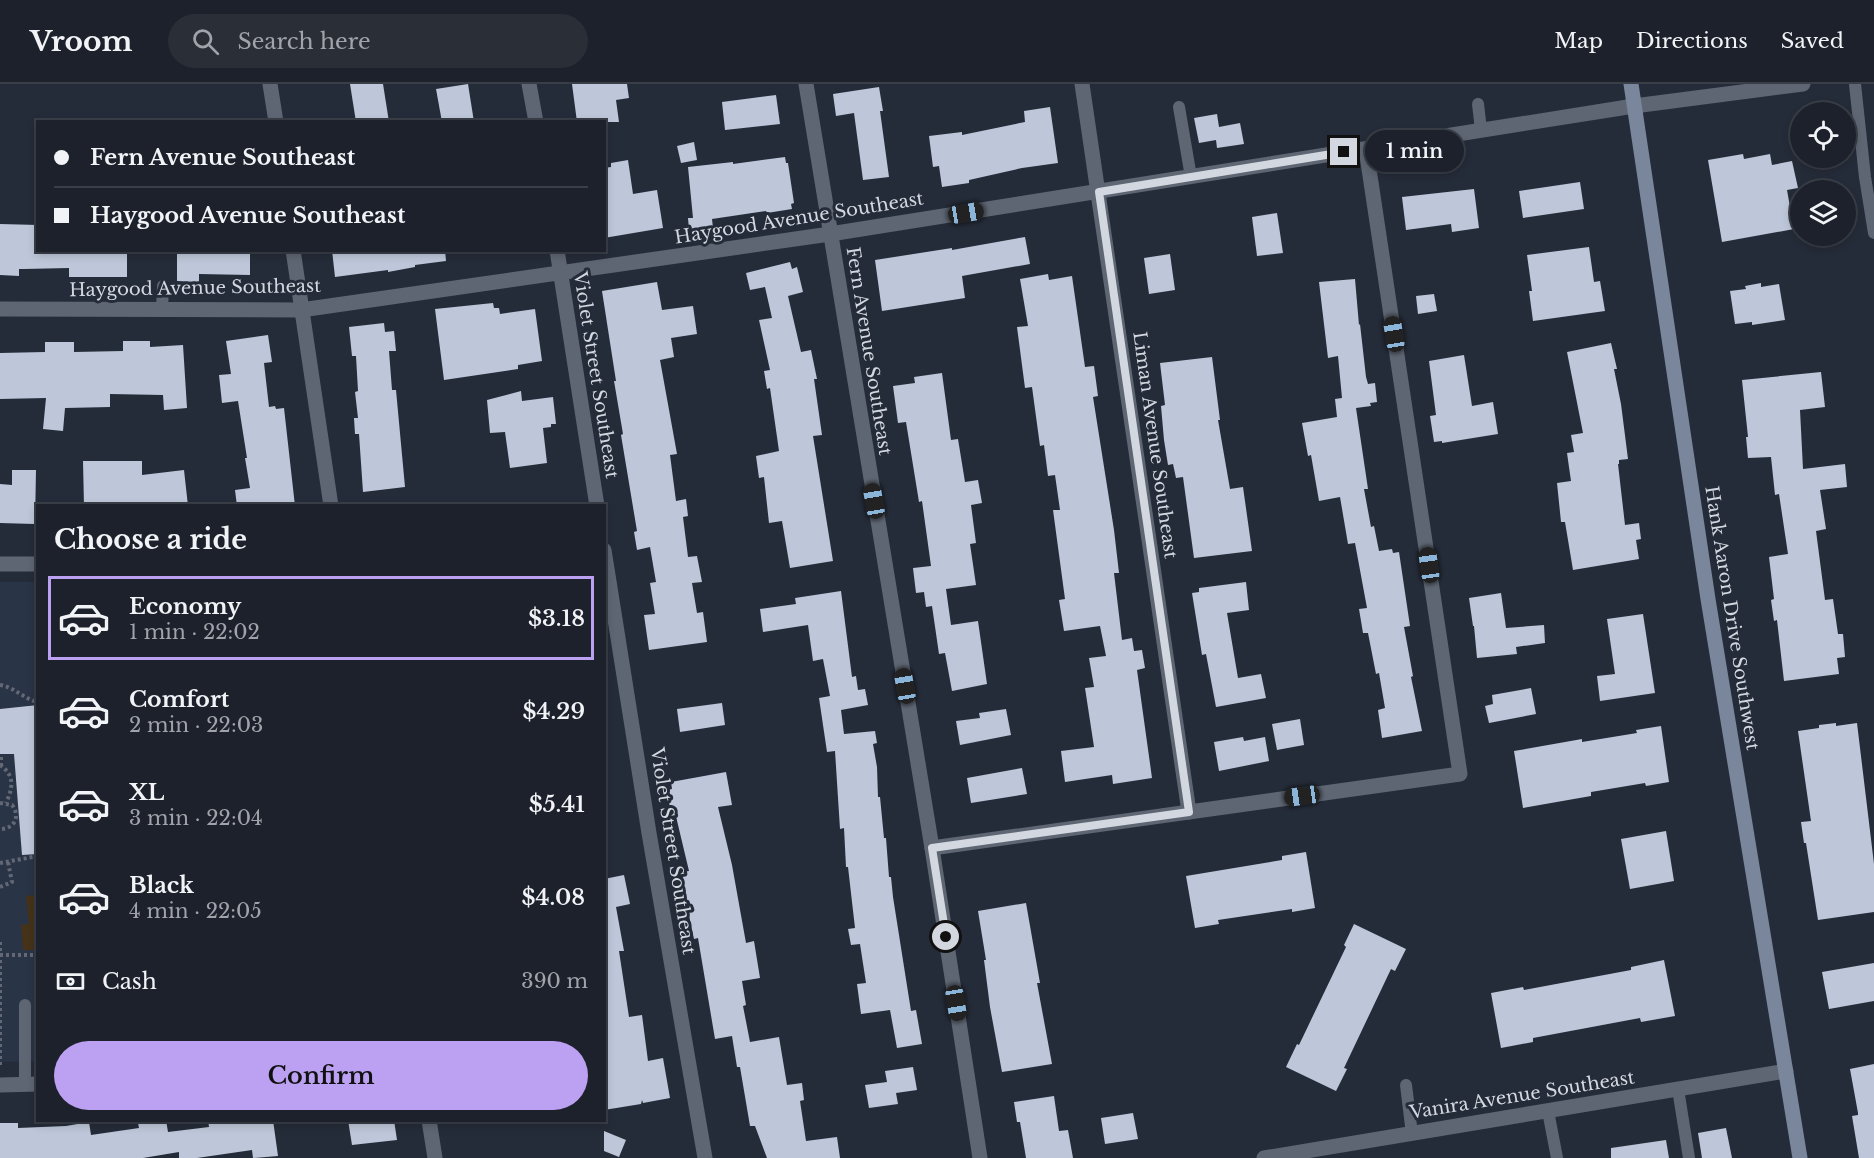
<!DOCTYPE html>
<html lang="en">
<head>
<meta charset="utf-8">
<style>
	body { margin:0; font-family:"Libre Baskerville",serif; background:#292e37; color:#f1f3f6; height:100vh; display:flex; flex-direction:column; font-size:22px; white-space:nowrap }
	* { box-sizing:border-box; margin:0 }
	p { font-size:20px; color:#a0a3a9 }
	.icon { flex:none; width:33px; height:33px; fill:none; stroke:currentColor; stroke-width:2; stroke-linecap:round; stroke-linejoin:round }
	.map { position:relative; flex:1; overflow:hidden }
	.panel { position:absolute; left:36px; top:420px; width:570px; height:618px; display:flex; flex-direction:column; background:#1c212b; border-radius:0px; box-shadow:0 3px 9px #0003,0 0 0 2px #3a3e47 }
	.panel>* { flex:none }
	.top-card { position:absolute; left:36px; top:36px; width:570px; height:132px; border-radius:0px; box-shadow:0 3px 9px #0003,0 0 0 2px #3a3e47; display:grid; align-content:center; height:132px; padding:0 18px; background:#1c212b }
	.buttons { position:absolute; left:1790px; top:18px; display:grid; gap:12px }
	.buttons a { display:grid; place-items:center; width:66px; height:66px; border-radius:50%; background:#1c212b; box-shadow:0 3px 9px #0003,0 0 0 2px #3a3e47; font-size:30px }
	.end { position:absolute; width:27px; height:27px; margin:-14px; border:8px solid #d3d8e0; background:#111; box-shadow:0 0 0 3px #111 }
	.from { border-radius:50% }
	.bubble { position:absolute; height:42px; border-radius:21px; background:#1c212b; box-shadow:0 3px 9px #0003,0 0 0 2px #3a3e47; font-size:20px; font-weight:600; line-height:42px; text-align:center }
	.car { position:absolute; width:18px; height:36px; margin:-18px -9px; border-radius:8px; box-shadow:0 0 4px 2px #0007; background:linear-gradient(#222 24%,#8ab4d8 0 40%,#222 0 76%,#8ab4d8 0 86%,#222 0) }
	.top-card b { display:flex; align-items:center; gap:21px; height:57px; font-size:22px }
	.top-card b+b { border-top:2px solid #3a3e47 }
	.top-card i { width:15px; height:15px; background:#f1f3f6 }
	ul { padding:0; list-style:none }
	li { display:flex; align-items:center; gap:18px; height:84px; margin:0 12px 9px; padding:0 6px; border:3px solid transparent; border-radius:0px }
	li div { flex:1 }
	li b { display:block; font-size:22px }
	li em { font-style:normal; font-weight:600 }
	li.active { border-color:#bca0f2 }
	li>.icon { width:54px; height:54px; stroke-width:1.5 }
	h2 { padding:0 18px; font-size:27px; line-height:72px }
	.pay { display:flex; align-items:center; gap:15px; height:66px; padding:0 18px; font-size:22px }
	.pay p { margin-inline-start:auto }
	.primary-button { display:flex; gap:12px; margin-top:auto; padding:12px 18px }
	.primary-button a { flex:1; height:69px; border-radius:36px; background:#bca0f2; color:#111; font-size:24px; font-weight:600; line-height:69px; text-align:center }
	header { display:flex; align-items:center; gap:36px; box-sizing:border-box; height:84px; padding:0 30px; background:#1c212b; border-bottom:2px solid #3a3e47 }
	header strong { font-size:28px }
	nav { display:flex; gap:33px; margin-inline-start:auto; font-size:21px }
	.search { width:420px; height:54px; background:#292e37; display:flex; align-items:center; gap:15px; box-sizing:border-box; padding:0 21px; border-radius:33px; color:#a0a3a9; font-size:22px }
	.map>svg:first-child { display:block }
</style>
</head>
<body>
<header>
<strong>Vroom</strong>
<div class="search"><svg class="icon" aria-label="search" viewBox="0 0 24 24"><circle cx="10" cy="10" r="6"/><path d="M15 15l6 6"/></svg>Search here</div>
<nav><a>Map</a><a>Directions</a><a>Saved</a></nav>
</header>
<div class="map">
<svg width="1874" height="1074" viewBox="0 0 1874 1074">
	<rect width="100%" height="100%" fill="#252c39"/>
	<!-- built -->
	<path fill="#2a3447" d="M0,498H38L37,977L0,978Z"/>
	<!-- green -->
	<path fill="#453219" d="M37,811V866H23L21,841L29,840L26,812Z"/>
	<!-- building -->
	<g fill="#bdc7d9">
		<path d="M350,0H383L389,38H356Z"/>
		<path d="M468,0L474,38H442L436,5Z"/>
		<path d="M572,0H627L629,14L616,16L619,38H577Z"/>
		<path d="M879,3L883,27H880L889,93L863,96L854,29L836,32L833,10Z"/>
		<path d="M776,11L780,40L725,46L722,18Z"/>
		<path d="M1050,23L1058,79L1022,84L969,96V99L942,103L939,82L933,83L929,52L962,48V51L1025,38L1024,27Z"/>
		<path d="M1217,30L1219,43L1240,39L1244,60L1217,64L1216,56L1199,59L1194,34Z"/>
		<path d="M694,58L697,76L681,79L677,62Z"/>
		<path d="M1743,70L1744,75L1770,70L1772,81L1792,77L1798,104L1787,106L1794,145L1722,158L1708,76Z"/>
		<path d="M785,73L786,79H788L794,119L791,120L792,125L767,129L766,127L712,135L713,144L707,145L708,155L690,157L688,134H693L688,83L733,78V80Z"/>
		<path d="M628,76L633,110L657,106L663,144L604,154V84L611,83V79Z"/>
		<path d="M1580,98L1584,125L1523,134L1519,107Z"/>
		<path d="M1474,105L1479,144L1452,148L1451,140L1406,146L1402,113Z"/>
		<path d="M1277,129L1283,169L1257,172L1252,133Z"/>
		<path d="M0,140L38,141V166H127V193H69V184L24,185H19V192L0,191Z"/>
		<path d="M1025,153L1030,180L962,192L965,214L882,227L875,176L952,164V166Z"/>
		<path d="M1589,163L1594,198L1600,197L1605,227L1533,237L1529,207H1532L1527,171Z"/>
		<path d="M177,166H250V191L199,190V198L177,197Z"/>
		<path d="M332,166H445L446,177L415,181V183L388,188V186L335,193Z"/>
		<path d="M1170,170L1175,206L1149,210L1144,174Z"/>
		<path d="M790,178L792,185L797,183L803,208L788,212L801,268L811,266L817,295H814L822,351L813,352L833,477L790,484L782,437L769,439L764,393L759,394L756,372L779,367L770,304L767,305L764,287L770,286L759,236L772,234L765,203L750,206L746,189Z"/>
		<path d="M1048,190L1049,196L1072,192L1085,283L1094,282L1098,312L1093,313L1114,446L1119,489H1114L1122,556L1132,554L1134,567L1142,566L1145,584L1137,586L1152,694L1113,700L1112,691L1065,698L1061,667L1094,663L1085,604L1094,603L1089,574L1106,572L1100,542L1064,547L1059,516L1065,515L1053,426H1060L1055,391L1048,392L1044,361L1040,362L1032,303L1025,304L1017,243L1028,242L1020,195Z"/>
		<path d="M1355,195L1359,241L1360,240L1366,293L1368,300L1375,299L1377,318L1370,319L1371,322L1356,324L1368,405H1364L1371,443L1374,442L1379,467L1392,465L1393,469L1399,468L1410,542L1404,543L1413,592L1411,593L1422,647L1382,654L1378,626L1385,624L1379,589L1376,590L1368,549H1363L1359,525L1367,524L1355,459L1348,460L1340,413L1319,417L1311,371L1308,372L1302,339L1337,333L1335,315L1342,314L1338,272L1328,274L1319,198Z"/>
		<path d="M657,198L662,226L693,222L697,250L671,254L674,273L660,276L677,370L670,371L676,417L686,415L688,432L683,433L688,473L697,472L702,498L692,499L697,529L703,528L707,558L649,566L644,531L655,530L650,499L656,498L650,463L637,466L634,448L637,447L621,351L623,350L614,297H616L602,207Z"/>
		<path d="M1761,199V203L1779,200L1785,236L1752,241V238L1735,240L1730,207L1746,205L1745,202Z"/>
		<path d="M1434,210L1437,227L1418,230L1416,212Z"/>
		<path d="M493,219L494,224H499L500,230L535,225L542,277L518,281V285L444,296L435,225Z"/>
		<path d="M384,239L385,248L394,247L396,267H389L392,306H396L405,403L363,408L359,350H355L354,334H358L355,308L358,307L356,272H352L349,243Z"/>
		<path d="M268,251L272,278L264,279L269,323L275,322L276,325L284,324L295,422H237L235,406L250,404L245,374H247L238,317L222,319L219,291L231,290L226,257Z"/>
		<path d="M123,257H150V263L183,261L187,324L164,326L163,311L110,310V323L65,324L63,347L43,345L46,314L0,315V269L45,268V258H74V268L123,267Z"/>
		<path d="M1611,259L1617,285H1614L1621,320L1628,375L1619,376V380H1618L1625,441L1639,439L1641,455L1636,456L1639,475L1573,486L1565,438H1561L1557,399L1571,397L1567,369L1574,368L1571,351L1583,349L1567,268Z"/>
		<path d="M1464,271L1472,322L1493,318L1498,350L1442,359V357L1434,358L1430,332L1436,331L1429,277Z"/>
		<path d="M1212,273L1220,336H1218L1230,405L1243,403L1252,467L1194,474L1183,393L1176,394L1173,380L1168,381L1164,356L1161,322L1165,321L1160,279Z"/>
		<path d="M1821,288L1825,323L1800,326L1803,385L1845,380L1847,403L1820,406L1826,445L1816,447L1825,516L1833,515L1838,550H1843L1845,573L1837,574L1839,590L1784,597L1777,536L1774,537L1771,516L1774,515L1769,473L1788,470L1779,410L1775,411L1771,373L1748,374L1746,353H1748L1742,296Z"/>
		<path d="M942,289L951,356L958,355L965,398L978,396L982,419L971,421L976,459L970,460L976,501L946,505L951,541L978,537L987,600L952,607L945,569L939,570L932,522L926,523L924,508L916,509L913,484L931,482L922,417L919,418L906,338L898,339L893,302L915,299L914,293Z"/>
		<path d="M521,307L522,317L553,313L556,340H551V343L543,344L547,379L510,384L505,348L490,349L487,316Z"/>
		<path d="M83,377H142V391L184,386L188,422H84Z"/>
		<path d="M12,386H36L35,440L0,439V400L12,401Z"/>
		<path d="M1246,498L1249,526L1227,529L1238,594L1261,590L1266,614L1216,623L1206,570L1202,571L1192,509L1199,508V504Z"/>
		<path d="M841,507L852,593L856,592L858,606L865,605L868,621L841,626L844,650L875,647L877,659L873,660L877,683L878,713H880L884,754H886L889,793H891L893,813L911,927L916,926L922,960L897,964L890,926L861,930L857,900L866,899L860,860L851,861L848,845L855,844L848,783H846L844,744L840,745L835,667L827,668L819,614L830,612L823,575L813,577L808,541L763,548L760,525L796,520L795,514Z"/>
		<path d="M1501,509L1506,544L1544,541L1545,559L1516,563L1517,570L1477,574L1474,542H1473L1469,514Z"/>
		<path d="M1643,530L1655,609L1600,617L1597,592L1615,590L1607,535Z"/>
		<path d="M1531,604L1536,630L1489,639L1485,622L1493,620L1492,611Z"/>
		<path d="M722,619L725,641L680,648L677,625Z"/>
		<path d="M38,621V770L22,771L14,670H0V625Z"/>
		<path d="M1006,625L1011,651L960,661L956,637L980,634L979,629Z"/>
		<path d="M1300,635L1304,661L1277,666L1272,640Z"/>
		<path d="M1836,639V642L1857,639L1874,780V828L1818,836L1806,759H1804L1801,738L1811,737L1798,647L1819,644V641Z"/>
		<path d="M1661,642L1669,698L1646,702L1645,699L1591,708V712L1523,724L1514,667L1582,655V658L1637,649L1636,646Z"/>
		<path d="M1243,653L1244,657L1265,653L1269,677L1219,687L1214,658Z"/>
		<path d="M1022,684L1027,710L971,719L967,694Z"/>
		<path d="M726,688L732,721L718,723L732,781L746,859L754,857L760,894L742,897L746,921L743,922L750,958L779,953L787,1001L802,999L804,1016L800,1017L806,1057L837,1053L840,1074H767L755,1042H750L740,983H737L732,952L715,955L698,854L694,855L686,817L682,788L689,787L674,724H670L667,706L672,705L671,698Z"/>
		<path d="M1666,747L1674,797L1630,805L1621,755Z"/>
		<path d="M1306,768L1315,824L1292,828V825L1218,836L1219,840L1195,844L1186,792L1282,776V772Z"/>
		<path d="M624,791L630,820L616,823L624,867H619L629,933L642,931L648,977L663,974L670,1014L643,1019L642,1016L641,1020L604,1026V795Z"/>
		<path d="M1026,819L1040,899H1037L1052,980L1002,988L990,923L984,876H986L978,827Z"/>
		<path d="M1354,840L1406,865L1395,887L1391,885L1344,984L1347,985L1336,1007L1286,983L1297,960L1299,961L1346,863L1344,861Z"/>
		<path d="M1664,876L1675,932L1641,938L1640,934L1533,954V958L1501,964L1491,909L1523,903L1524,906L1631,886V883Z"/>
		<path d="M1874,879V917L1829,925L1822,888Z"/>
		<path d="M1874,980V1074H1859L1852,1032L1858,1031V1029L1850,985Z"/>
		<path d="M913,983L917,1006L896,1009L898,1020L869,1024L865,1001L887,998L885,987Z"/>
		<path d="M1054,1012L1059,1047L1068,1046L1073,1074H1026L1020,1038H1017L1014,1018Z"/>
		<path d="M1133,1029L1138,1055L1105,1060L1101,1034Z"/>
		<path d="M151,1036H166L168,1048L209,1043L208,1036H273L278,1072L253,1074L252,1066L197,1074H179V1068L143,1074H0V1039H18V1044L66,1042L89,1038L91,1051L139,1044L138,1039Z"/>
		<path d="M348,1036H394L397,1056L352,1061Z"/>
		<path d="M1726,1044L1732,1074H1702L1698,1049Z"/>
		<path d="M604,1047L626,1056L619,1073L604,1067Z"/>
		<path d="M1666,1056L1669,1074H1611V1064Z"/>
	</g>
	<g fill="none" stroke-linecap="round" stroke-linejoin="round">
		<!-- path -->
		<g stroke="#626874" stroke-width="4" stroke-dasharray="3 3" stroke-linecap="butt">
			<path d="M0,601C15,603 23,615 38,618"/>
			<path d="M0,681C15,691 13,704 6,719"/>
			<path d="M1,682V671"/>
			<path d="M0,719L12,721C21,733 14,745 0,745"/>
			<path d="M0,779L38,772"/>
			<path d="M0,803L12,798L8,778"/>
			<path d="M0,858V981"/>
			<path d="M0,871H38"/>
		</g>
		<!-- service -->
		<g stroke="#5e6673" stroke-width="12">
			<path d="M1855,0L1865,93L1874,149"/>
			<path d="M1478,20L1481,46"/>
			<path d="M1179,23L1191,93"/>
			<path d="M162,226L163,202"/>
			<path d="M25,921V1000"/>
			<path d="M1406,1001L1412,1050"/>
			<path d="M1678,1005L1689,1074"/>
			<path d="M1548,1027L1557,1074"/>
		</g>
		<!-- minor -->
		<g stroke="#5e6673" stroke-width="15">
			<path d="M270,0L276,38"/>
			<path d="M529,0L536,38"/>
			<path d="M806,0L932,764L980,1074"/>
			<path d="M1082,0L1189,728"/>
			<path d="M293,166L331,422"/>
			<path d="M557,166L597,422"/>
			<path d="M0,225L301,226L830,150L1634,22L1803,0"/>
			<path d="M604,466L649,749L705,1074"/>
			<path d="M0,480H38"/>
			<path d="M932,764L1460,690L1366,65"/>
			<path d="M0,1001L38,1000"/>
			<path d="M429,1036L435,1074"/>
			<path d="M1264,1074L1786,987"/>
		</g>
		<!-- secondary -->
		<path stroke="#79869c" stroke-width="15" d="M1631,0L1708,515L1800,1074"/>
	</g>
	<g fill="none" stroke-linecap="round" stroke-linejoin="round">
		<!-- route -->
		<path stroke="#d3d8e0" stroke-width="8" d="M946,853L932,764L1189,728L1099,108L1344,68"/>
	</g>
	<g text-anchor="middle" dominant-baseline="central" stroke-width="6" stroke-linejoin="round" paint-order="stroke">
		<!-- street labels -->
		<g font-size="18" fill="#d3d8e0" stroke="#252c39">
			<text transform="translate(799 134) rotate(-9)">Haygood Avenue Southeast</text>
			<text transform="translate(195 204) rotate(-1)">Haygood Avenue Southeast</text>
			<text transform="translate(869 267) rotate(81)">Fern Avenue Southeast</text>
			<text transform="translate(596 291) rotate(81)">Violet Street Southeast</text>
			<text transform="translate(1155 361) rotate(82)">Liman Avenue Southeast</text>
			<text transform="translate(1732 534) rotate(81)">Hank Aaron Drive Southwest</text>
			<text transform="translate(673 767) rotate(81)">Violet Street Southeast</text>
			<text transform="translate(1522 1011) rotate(-9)">Vanira Avenue Southeast</text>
		</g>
	</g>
</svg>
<div class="buttons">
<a><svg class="icon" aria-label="locate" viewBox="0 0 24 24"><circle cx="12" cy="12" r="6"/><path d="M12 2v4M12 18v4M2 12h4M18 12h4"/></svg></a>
<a><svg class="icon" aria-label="layers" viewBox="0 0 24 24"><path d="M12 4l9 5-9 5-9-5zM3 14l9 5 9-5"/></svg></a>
</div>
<i class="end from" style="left:946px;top:853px"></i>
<i class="end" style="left:1344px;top:68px"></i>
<div class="bubble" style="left:1365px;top:46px;width:99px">1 min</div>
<i class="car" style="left:966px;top:129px;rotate:81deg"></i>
<i class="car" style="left:1394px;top:250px;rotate:351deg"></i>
<i class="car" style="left:874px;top:417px;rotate:350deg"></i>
<i class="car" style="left:1429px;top:481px;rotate:352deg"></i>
<i class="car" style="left:905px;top:602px;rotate:350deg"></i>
<i class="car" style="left:1302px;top:712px;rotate:262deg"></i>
<i class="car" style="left:956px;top:919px;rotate:171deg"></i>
<div class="top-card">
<b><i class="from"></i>Fern Avenue Southeast</b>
<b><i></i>Haygood Avenue Southeast</b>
</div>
<section class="panel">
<h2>Choose a ride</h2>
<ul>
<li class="active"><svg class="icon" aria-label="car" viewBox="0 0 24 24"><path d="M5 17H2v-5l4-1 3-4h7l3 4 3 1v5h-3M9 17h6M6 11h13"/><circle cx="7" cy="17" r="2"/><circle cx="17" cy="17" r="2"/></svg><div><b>Economy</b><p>1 min · 22:02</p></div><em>$3.18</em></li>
<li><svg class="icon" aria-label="car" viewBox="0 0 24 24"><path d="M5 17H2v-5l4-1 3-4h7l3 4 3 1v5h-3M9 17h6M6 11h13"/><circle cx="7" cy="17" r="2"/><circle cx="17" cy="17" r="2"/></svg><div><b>Comfort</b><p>2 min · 22:03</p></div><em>$4.29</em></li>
<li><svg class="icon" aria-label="car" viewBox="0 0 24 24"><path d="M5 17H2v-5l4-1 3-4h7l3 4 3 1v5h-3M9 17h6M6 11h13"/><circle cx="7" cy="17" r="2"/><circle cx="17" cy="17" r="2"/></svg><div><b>XL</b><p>3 min · 22:04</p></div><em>$5.41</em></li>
<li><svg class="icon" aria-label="car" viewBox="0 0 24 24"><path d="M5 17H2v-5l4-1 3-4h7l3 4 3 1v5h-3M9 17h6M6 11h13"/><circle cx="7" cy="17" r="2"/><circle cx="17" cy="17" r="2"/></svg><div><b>Black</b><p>4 min · 22:05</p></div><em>$4.08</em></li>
</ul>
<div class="pay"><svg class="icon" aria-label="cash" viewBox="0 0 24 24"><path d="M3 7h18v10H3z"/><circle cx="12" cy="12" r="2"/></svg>Cash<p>390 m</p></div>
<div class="primary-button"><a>Confirm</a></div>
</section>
</div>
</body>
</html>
